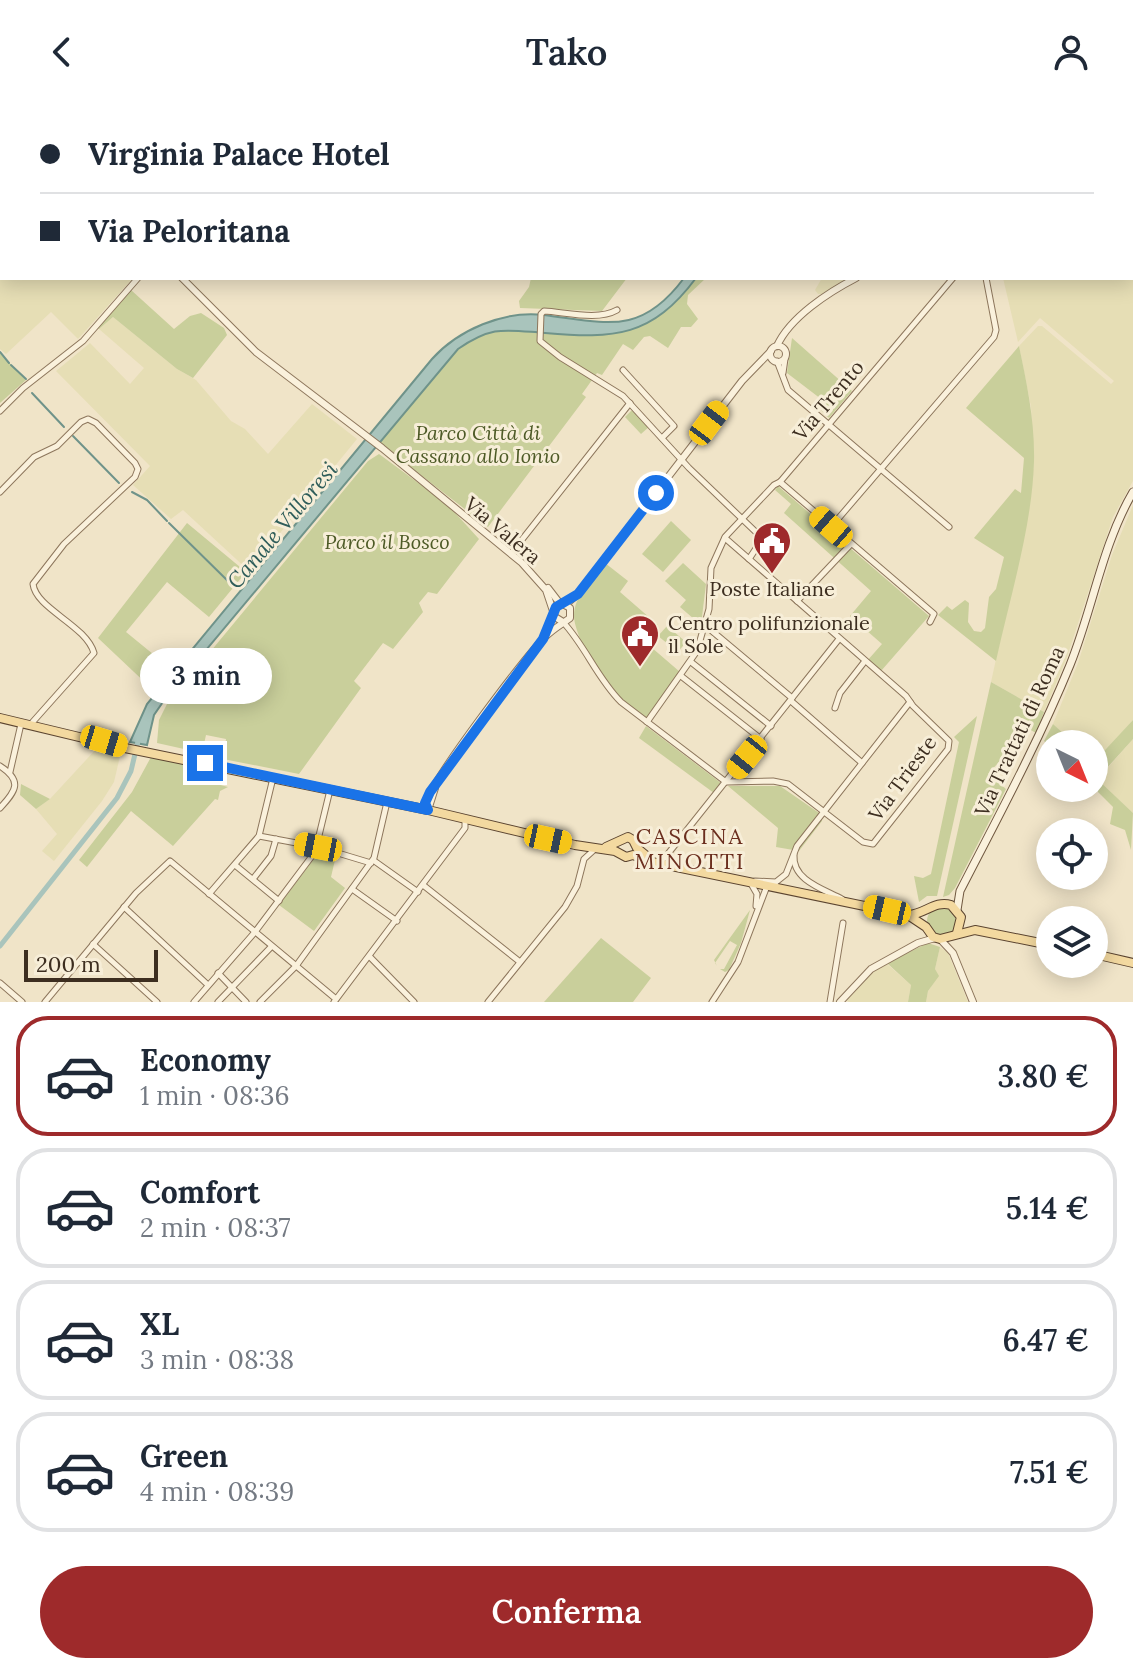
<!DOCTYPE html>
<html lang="it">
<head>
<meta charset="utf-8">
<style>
	body { margin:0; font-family:Lora,serif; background:#f2f2f3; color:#1f2937; height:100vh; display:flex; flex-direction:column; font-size:30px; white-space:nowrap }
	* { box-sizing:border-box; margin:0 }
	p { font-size:26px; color:#747a83 }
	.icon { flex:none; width:44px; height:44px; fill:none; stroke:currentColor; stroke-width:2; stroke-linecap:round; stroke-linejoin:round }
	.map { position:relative; height:898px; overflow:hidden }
	.side { display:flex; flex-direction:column; background:#fff; flex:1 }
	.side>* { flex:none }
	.guide { position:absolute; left:0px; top:0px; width:1134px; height:176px; box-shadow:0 4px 20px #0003; display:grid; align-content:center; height:176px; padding:0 40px; background:#fff }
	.needle { width:52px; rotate:137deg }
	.buttons { position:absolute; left:1036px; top:626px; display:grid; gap:16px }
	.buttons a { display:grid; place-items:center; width:72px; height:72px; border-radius:50%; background:#fff; box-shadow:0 4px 20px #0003; font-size:40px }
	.scale { position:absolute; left:24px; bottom:20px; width:134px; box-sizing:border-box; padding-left:8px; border:4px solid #3d2e20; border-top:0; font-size:22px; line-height:28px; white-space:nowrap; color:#3d2e20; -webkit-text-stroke:6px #f7eed8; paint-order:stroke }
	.end { position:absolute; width:36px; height:36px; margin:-18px; border:10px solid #1a73e8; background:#fff; box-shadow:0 0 0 4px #fff }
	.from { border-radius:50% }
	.bubble { position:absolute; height:56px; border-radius:28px; background:#fff; box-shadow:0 4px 20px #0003; font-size:26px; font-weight:600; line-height:56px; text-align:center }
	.car { position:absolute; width:24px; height:48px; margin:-24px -12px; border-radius:10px; box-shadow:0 0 6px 2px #0007; background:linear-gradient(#f5c518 24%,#345 0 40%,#f5c518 0 76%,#345 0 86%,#f5c518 0) }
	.guide b { display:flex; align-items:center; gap:28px; height:76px; font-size:30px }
	.guide b+b { border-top:2px solid #e0e1e3 }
	.guide i { width:20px; height:20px; background:#1f2937 }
	ul { padding:14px 0 0; list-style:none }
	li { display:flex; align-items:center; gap:24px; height:120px; margin:0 16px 12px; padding:0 24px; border:4px solid #e0e1e3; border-radius:32px }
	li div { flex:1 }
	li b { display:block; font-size:30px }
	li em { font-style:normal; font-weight:600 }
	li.on { border-color:#9e2a2b }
	li>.icon { width:72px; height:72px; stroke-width:1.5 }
	.cta { display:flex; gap:16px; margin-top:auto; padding:16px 40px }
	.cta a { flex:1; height:92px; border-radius:48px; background:#9e2a2b; color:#fff; font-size:32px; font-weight:600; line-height:92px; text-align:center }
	header { display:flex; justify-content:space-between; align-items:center; height:104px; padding:0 40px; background:#fff; font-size:36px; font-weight:600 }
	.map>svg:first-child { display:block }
</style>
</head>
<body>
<header><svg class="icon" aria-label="back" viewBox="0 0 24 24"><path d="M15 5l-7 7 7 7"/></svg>Tako<svg class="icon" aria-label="person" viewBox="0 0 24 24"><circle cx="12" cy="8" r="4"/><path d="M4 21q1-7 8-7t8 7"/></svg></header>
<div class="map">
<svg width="1133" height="898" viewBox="0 0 1133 898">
	<rect width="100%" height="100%" fill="#f0e4c8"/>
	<!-- farmland -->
	<g fill="#e6deb5">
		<path d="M0,7L2,174H133L78,235L51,208L6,250L0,245Z"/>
		<path d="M1133,24V377L1113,413L1066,556L1044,608L991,578L1027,415L1034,358L1031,303L1019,242L1038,222H1042L1111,280L1114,277L1040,214L1018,238L1003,174H1132Z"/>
		<path d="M822,174H848L825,190H818L815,186Z"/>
		<path d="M113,213L177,265L196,276L231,317L245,325L268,350L312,300L357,335L249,467L183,406L171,415L133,381L150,362L56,267L90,239L130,280L144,264L99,225Z"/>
		<path d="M1133,401V616L1095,659L1094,640H1075L1053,620L1078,559L1112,451Z"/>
		<path d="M1133,635V709L1097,676Z"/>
		<path d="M98,643L121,648L114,678L102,697L54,757L42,747L57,730L36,705L50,695Z"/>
		<path d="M940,843L948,849L968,898H926L928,887L938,872L935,865Z"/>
		<path d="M887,860L911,881L908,898H849L846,896L871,868Z"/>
	</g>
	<!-- green -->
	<g fill="#c9cf9b">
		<path d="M531,174H627L602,207L520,204L519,197L529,183Z"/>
		<path d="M696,174H706L688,191L687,200L698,215L691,223H681L668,244L650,232L644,233L633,246L623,240L602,271L597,269L582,290L586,293L488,423L378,338C404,307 443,248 479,232C502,222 521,227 545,229C614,234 653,233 696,174Z"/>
		<path d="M131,186L174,225L190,212L201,209L224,224L227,231L193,274L177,265L113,213L99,225L97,224Z"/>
		<path d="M792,234L852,287L829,314L820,305L825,298L787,269Z"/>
		<path d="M1019,242C1027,280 1035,318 1034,358C1032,423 1010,493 996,557L938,511L947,502L952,506L965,496L969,499L968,518L974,527L981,528L985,524L989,493L996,485L1004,453L974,434L1015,385L1021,389L1024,354L966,304Z"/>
		<path d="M0,249L26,276L0,299Z"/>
		<path d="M633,305L650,322L641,330L625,313Z"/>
		<path d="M379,350L447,400L479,435L437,490L428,488L419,499L423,508L393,545L383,539L354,577L361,584L299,670L223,655L226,635L206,631L202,649L157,639L159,616L167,600L368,357Z"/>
		<path d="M778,382L929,512L881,567L867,557L882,540L850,512L871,487L784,409L791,400L775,386Z"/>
		<path d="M671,417L691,436L663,468L642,450Z"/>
		<path d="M187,419L246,468L209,513L167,478L126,528L170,564L152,585L98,534Z"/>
		<path d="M605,459L628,477L620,488L658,521L644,537L680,568L647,615C634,606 618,597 608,585C597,571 574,529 574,512C574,491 593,474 605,459Z"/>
		<path d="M683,459L706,480L701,521L680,503L686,496L665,477Z"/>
		<path d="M667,522L686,538L678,548L658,532Z"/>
		<path d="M991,578L1044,608L1036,629L1029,625L988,670L1006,685L955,784L949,791L943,793Z"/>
		<path d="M977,612L937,792H927L919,798L914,772L923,774L931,770L959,638L954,633Z"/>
		<path d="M1133,616V635L1097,675L1133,709L1131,746L1125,726L1110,720L1113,703L1094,684V658Z"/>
		<path d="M1053,620L1075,640H1050V642L1044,637Z"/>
		<path d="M646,622L721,679L714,689L639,634Z"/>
		<path d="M151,653L200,664L198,675L228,683L220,687L218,696L215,695L173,742L131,707L87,763L79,756L132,688Z"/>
		<path d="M21,680L50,695L36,705L20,691Z"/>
		<path d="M728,682H780L822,711V717L799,747L776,743L778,724Z"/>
		<path d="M317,751L335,756L331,773L345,784L314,827L279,801Z"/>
		<circle cx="942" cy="817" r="15"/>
		<path d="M750,806L741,839L729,866L725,868L720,865H724L737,841L730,837L715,859L717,862L714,856Z"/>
		<path d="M601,834L651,874L633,898H544Z"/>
		<path d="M928,839L940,843L935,865L939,872L928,887L926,898H908L911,881L887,859Z"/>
	</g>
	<!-- water -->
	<path fill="#a9c4bc" stroke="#6f938a" stroke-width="2" d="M684,174H696C652,233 615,235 545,229C505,226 493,221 458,245L165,595L154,611L147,641L130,638L147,600L432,255C458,226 504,206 544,211C607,219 641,232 684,174Z"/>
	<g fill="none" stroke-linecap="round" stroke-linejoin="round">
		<!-- stream -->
		<g stroke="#6f938a" stroke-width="2">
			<path d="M0,248L9,259"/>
			<path d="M11,261L26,275"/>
			<path d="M32,289L64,323"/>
			<path d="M73,332L119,379"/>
			<path d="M132,388L147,396L167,417"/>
			<path d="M169,419L235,484"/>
		</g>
		<!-- canal -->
		<path stroke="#a9c4bc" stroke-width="5" d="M0,842L117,694L131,667L139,633"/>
		<!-- minor casing -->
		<g stroke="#8d765c" stroke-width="7">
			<g id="minor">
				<path d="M617,206C598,217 565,208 544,207L541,210L540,237L560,253L623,292L689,364L760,432L761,437L749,455"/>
				<path d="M777,257L788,286L949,423"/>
				<path d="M623,266L674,322L662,334"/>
				<path d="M783,269L785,255"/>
				<path d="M0,307L23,284L83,237L138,174"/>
				<path d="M780,378L934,510L930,518"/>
				<path d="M0,388L34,353L57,342L81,318L88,315L96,319L135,359L138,365L135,373L64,440L33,480C36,505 86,521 94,549L30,621"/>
				<path d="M831,423L994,233L996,226L986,174"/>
				<path d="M513,447L630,299"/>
				<path d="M797,497L851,440"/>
				<path d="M563,518C586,543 597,574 621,598L726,678L773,677L788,680L863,738L873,740L948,645L949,637L913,602L906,592L725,434"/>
				<path d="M706,522L792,594"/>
				<path d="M691,558L771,622"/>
				<path d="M681,572L761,635"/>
				<path d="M791,597L862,659"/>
				<path d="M835,604L840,589L865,557"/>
				<path d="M647,618L697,547L709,505L711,464L725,433L774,381L780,378L953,174"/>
				<path d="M0,662C23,677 16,687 0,704"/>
				<path d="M10,668L21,620"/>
				<path d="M259,732L318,743L371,759"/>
				<path d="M794,751C792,776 823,785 842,795"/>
				<path d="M373,756L418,788"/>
				<path d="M663,756L839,535"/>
				<path d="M235,761L279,797"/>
				<path d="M253,775L271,752L276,735"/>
				<path d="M755,777L776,778L786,770L797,742L910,598"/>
				<path d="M750,778L757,790L756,802"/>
				<path d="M423,781L520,858"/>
				<path d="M352,785L397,817"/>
				<path d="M209,790L259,732L273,674"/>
				<path d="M124,803L208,881"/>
				<path d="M93,840L157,898"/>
				<path d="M370,853L414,898"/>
				<path d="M218,869L246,898"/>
				<path d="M0,879L22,898"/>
				<path d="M45,898L136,789L170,757L336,895"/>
				<path d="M194,898L255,828L315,748L330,686"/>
				<path d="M218,898L271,843"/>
				<path d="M260,898L296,862L374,754L387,698"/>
				<path d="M334,898L465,724V715"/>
				<path d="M488,898L565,803L577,782L584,755L595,745"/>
				<path d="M712,898L738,858L767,782"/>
				<path d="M830,898L843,819"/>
			</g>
		</g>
		<!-- tertiary casing -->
		<g stroke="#8d765c" stroke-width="8">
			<g id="tertiary">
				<path d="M0,2L2,4"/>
				<path d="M1132,23L1133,22"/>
				<path d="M182,174L256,248L382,344L522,459L546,486L555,513L563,518"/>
				<path d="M777,242C790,213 829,188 856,174"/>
				<circle cx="778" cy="250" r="8"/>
				<path d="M565,501L578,490L742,277L771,247"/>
				<path d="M428,706L425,702C428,680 525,554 545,533C553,525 562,520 570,514V504L558,497L548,484"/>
				<path d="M428,706L435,684"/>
				<path d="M940,835L953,849L973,898"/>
				<path d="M840,898L871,865L918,839L935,834"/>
			</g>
		</g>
		<!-- secondary casing -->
		<g stroke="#6f573f" stroke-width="9">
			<path id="secondary" d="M957,806L960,787C998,713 1038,639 1070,561C1093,504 1102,441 1133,388"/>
		</g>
		<!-- primary casing -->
		<g stroke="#5b4430" stroke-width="10">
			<g id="primary">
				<path d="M0,614L125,644L428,706L575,741L615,747L626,753L633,751L652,758L908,811L926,823L933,833L940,835L975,826L1050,841"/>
				<path d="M606,743L628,733L633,736L637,744L648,753"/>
				<path d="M909,811C925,810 935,796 951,801L961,813L957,829"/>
				<path d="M1094,850L1133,859"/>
			</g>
		</g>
		<!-- minor -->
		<use href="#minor" stroke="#faf1dc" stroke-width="5"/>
		<!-- tertiary -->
		<use href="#tertiary" stroke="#faf1dc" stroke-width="6"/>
		<!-- secondary -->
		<use href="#secondary" stroke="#faf1dc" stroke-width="7"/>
		<!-- primary -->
		<use href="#primary" stroke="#f3d9a0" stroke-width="8"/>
	</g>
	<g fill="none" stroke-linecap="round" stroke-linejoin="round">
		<!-- route -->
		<path stroke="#1a73e8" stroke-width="10" d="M205,659L428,706L425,699L430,688L543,535L556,503L578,490L656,389"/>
	</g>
	<!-- icons -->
	<defs>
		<g id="civic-pin" transform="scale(2)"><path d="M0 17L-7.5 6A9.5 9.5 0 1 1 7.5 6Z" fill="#9e2a2b" stroke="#f7eed8"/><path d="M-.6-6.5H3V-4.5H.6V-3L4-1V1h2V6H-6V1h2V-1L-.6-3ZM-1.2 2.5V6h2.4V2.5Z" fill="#fff"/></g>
	</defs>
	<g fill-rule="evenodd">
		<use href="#civic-pin" x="772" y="437"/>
		<use href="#civic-pin" x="640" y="530"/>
	</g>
	<g text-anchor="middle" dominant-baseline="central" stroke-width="6" stroke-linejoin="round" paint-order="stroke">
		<!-- street labels -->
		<g font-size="20" fill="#3d2e20" stroke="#f7eed8">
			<text transform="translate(828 296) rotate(-50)">Via Trento</text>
			<text transform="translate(503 426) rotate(40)">Via Valera</text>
			<text transform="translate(1019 627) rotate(-65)">Via Trattati di Roma</text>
			<text transform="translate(902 674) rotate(-54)">Via Trieste</text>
		</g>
		<!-- park labels -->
		<g font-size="20" font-style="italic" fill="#4d5a26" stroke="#f7eed8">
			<text x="478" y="328">Parco Città di<tspan x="478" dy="23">Cassano allo Ionio</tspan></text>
			<text x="387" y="437">Parco il Bosco</text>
		</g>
		<!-- poi labels -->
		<g font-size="20" fill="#3d2e20" stroke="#f7eed8">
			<text x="772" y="484">Poste Italiane</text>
			<text x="668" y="518" text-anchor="start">Centro polifunzionale<tspan x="668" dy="23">il Sole</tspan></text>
		</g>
		<!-- water labels -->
		<g font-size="22" font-style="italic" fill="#2f5d5a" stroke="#f7eed8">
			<text transform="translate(282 421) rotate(-50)">Canale Villoresi</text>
		</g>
		<!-- neighbourhood labels -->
		<g font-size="22" letter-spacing="2" fill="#6b2e1e" stroke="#f7eed8">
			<text x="690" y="732">CASCINA<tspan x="690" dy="25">MINOTTI</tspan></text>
		</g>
	</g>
</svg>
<div class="buttons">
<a><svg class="needle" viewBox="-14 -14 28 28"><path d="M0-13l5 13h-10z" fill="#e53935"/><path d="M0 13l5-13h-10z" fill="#747a83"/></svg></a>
<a><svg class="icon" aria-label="locate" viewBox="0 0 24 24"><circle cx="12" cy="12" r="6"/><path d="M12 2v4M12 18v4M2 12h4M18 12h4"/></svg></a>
<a><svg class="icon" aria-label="layers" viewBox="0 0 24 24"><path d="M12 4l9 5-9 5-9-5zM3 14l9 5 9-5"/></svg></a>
</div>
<div class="scale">200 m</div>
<i class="end from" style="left:656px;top:389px"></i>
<i class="end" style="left:205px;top:659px"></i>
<div class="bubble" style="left:140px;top:544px;width:132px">3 min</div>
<i class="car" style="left:709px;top:319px;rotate:37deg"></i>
<i class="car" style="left:831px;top:423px;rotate:311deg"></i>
<i class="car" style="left:104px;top:637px;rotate:107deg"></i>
<i class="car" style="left:747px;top:653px;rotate:219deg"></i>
<i class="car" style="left:548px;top:735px;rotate:102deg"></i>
<i class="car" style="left:318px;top:743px;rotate:281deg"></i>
<i class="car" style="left:887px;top:806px;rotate:283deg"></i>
<div class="guide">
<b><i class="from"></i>Virginia Palace Hotel</b>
<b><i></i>Via Peloritana</b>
</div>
</div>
<section class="side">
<ul>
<li class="on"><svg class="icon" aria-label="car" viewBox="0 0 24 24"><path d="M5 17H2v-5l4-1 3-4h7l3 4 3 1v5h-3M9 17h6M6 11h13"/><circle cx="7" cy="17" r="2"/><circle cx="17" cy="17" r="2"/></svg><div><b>Economy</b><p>1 min · 08:36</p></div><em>3.80 €</em></li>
<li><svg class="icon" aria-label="car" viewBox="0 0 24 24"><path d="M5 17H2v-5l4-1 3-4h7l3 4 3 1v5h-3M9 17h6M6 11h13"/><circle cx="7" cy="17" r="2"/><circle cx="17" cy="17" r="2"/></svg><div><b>Comfort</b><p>2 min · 08:37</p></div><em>5.14 €</em></li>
<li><svg class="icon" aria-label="car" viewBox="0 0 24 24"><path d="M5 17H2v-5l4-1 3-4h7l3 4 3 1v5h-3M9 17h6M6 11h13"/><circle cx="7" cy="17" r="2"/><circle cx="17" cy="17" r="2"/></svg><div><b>XL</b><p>3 min · 08:38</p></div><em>6.47 €</em></li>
<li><svg class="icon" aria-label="car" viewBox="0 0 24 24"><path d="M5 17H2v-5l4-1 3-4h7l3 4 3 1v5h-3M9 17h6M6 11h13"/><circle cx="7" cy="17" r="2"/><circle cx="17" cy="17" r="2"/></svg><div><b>Green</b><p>4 min · 08:39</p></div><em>7.51 €</em></li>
</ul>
<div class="cta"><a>Conferma</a></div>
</section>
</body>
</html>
